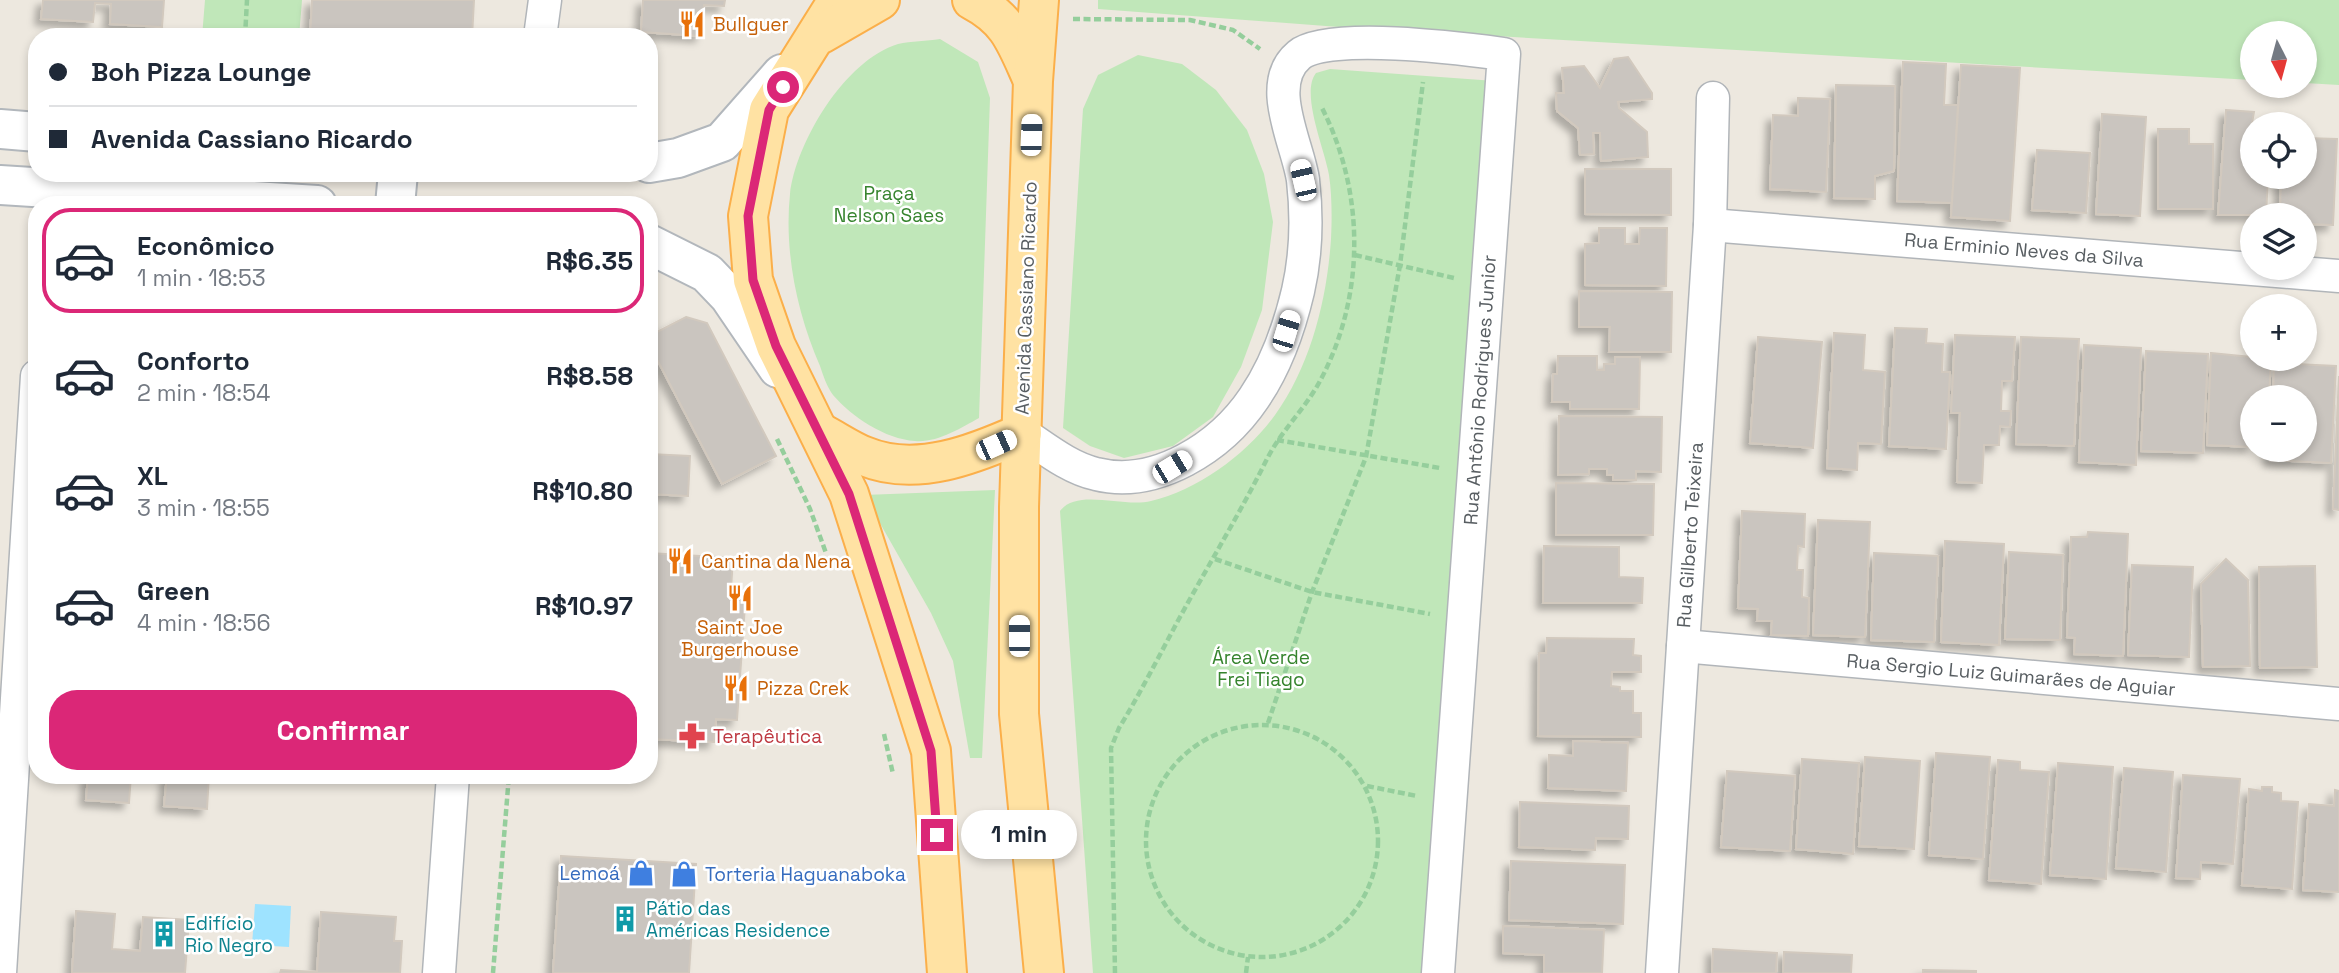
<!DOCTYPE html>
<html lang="pt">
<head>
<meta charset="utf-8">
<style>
	body { margin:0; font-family:"Space Grotesk",sans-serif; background:#f2f2f3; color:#1f2937; height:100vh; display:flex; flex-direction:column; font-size:26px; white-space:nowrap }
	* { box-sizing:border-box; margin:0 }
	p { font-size:23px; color:#747a83 }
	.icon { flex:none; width:38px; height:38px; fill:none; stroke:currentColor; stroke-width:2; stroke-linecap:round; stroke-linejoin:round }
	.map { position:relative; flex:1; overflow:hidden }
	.side { position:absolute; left:28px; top:196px; width:630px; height:588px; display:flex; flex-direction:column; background:#fff; border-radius:28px; box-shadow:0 4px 10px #0003 }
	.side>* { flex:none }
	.top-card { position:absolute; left:28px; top:28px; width:630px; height:154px; border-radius:28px; box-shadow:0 4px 10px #0003; display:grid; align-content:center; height:154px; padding:0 21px; background:#fff }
	.needle { width:46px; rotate:174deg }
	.fabs { position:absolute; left:2240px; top:21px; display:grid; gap:14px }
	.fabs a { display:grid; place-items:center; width:77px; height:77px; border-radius:50%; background:#fff; box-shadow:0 4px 10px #0003; font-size:35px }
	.end { position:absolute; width:32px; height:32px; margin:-16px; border:9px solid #db2777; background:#fff; box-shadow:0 0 0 4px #fff }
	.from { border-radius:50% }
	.bubble { position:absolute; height:49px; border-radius:24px; background:#fff; box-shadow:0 4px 10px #0003; font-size:23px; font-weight:800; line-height:49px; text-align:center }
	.car { position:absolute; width:21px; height:42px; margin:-21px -10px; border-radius:9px; box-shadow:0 0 5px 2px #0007; background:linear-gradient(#fff 24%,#345 0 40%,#fff 0 76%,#345 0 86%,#fff 0) }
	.top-card b { display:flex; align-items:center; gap:24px; height:66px; font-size:26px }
	.top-card b+b { border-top:2px solid #e0e1e3 }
	.top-card i { width:18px; height:18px; background:#1f2937 }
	ul { padding:12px 0 0; list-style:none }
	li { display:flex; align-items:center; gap:21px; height:105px; margin:0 14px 10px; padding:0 7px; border:4px solid transparent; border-radius:28px }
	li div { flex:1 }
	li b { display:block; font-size:26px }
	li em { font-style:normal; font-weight:800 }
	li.on { border-color:#db2777 }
	li>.icon { width:63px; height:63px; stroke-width:1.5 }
	.button { display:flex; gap:14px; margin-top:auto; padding:14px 21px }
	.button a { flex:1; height:80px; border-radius:28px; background:#db2777; color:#fff; font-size:28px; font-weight:800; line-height:80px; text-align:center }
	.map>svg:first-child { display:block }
</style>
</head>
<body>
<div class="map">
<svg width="2339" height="973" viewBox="0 0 2339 973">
	<defs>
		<filter id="shadow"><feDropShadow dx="-6" dy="6" stdDeviation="3.5" flood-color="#0004"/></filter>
	</defs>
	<rect width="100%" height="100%" fill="#ede8df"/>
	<!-- green -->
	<g fill="#c0e7b9">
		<path d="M205,0H302L299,37H202Z"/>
		<path d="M1098,0H2339V85L2305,83V33H2252V80L1339,27L1098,9Z"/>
		<path d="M940,39L978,62L990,98L979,418C961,428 937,443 915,441C885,439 852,417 833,395C827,387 823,375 820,366C797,313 784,252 790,194C796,142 845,60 898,44C911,41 927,41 940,39Z"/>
		<path d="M1138,55L1182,64L1216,90L1247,130L1264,174L1273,222L1262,310L1241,367L1213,417L1173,446L1124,458L1090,446L1063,428L1083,109L1098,75Z"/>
		<path d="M1330,69L1495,81L1430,973H1093L1060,511C1077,488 1124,508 1151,501C1198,490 1247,454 1275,415C1311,365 1327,299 1331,239C1332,219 1332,195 1329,175C1325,150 1300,93 1316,73Z"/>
		<path d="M995,490L982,758H970L953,661L931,613L864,495Z"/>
	</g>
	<!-- water -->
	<path fill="#9ee3ff" d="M255,904L291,906L289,947L252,945Z"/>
	<!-- building -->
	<g fill="#cac5bf" stroke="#d2c9be" stroke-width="2" filter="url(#shadow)">
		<path d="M43,0H164L162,27L110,24L111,4L95,3L93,22L41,19Z"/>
		<path d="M312,0H474L472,37H310Z"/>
		<path d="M643,0H725L724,6L704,5L701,36L641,32Z"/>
		<path d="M1628,57L1652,93V99L1618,102L1619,108L1647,132L1648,157L1601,161L1600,133H1593L1594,154L1580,155L1578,128L1557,111L1556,93H1564L1562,68L1584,66L1600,88L1614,59Z"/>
		<path d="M1903,62L1946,64L1944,105H1958L1952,203L1897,201Z"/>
		<path d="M1961,65L2020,68L2010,221L1951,217Z"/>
		<path d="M1836,85L1895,86L1894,171L1875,176V199L1834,198Z"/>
		<path d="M1798,98L1830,99L1826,192L1770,189L1773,115L1798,116Z"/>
		<path d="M2226,110L2254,112L2252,123L2272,124H2252V177H2268L2266,215H2218Z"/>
		<path d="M2102,114L2146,117L2140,216L2096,214Z"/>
		<path d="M2158,129H2189V144H2213V209H2158Z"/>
		<path d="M2305,138L2337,139L2333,225L2305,224V215H2280L2281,177H2305Z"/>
		<path d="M2037,150L2090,153L2086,213L2032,210Z"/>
		<path d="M1585,169H1671V215L1585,214Z"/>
		<path d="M1599,228H1625V244H1639L1640,228H1667L1666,286L1585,285V244L1599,243Z"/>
		<path d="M1579,291L1672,292L1671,352H1609L1610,327H1579Z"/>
		<path d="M686,317L707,323L776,456L722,484L649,344V336Z"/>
		<path d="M1895,328L1927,329L1926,343L1943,344L1942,372H1950L1946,449L1889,446Z"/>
		<path d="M1834,333L1865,335L1863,370L1885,372L1881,444L1858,443L1857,470L1827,468Z"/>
		<path d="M1955,335L2015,337L2012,381H2002L2001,411H2011L2010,427L2000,426L1999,445H1984L1982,483L1957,482L1960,413H1951Z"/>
		<path d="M1758,337L1822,342L1813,448L1750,443Z"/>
		<path d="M2021,337L2079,339L2074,446L2016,444Z"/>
		<path d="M2084,345L2141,348L2136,465L2079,462Z"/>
		<path d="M2146,351L2208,354L2203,453L2141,451Z"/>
		<path d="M2211,353L2271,359L2269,397H2252V447L2207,445Z"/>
		<path d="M1558,356H1597V370H1604V364H1615V357H1640L1639,409H1570V402H1552L1553,374H1557Z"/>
		<path d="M2274,363L2336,366L2331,463L2270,460V450H2305V397H2273Z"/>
		<path d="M2339,376V510L2333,509Z"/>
		<path d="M1559,416L1662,417L1661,472L1636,471V480H1613V475H1607V469H1589V474L1558,475Z"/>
		<path d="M649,454L690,456L688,496L649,494Z"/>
		<path d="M1556,483L1654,484L1653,535H1556Z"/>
		<path d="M1742,511L1805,514L1804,547L1798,546L1797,570H1803L1802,597L1809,598L1808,636L1771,635L1772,621H1757L1758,609L1738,608Z"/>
		<path d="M1818,520L1870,522L1865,637L1813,635Z"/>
		<path d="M2088,532L2128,534L2123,656L2074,654L2075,638L2067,637L2071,537H2087Z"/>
		<path d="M1945,541L2004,544L1999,645L1941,642Z"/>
		<path d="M1544,546L1619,547V577L1643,578L1642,603H1543Z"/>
		<path d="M2009,552L2063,555L2060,640L2005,639Z"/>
		<path d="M649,553L733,558L731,589L746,591L737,720L716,719L714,742L649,739Z"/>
		<path d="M1874,553L1938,556L1934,642L1871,640Z"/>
		<path d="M2226,559L2248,580L2250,666L2203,667L2201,584Z"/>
		<path d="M2132,565L2193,567L2189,657L2128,655Z"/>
		<path d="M2315,566L2317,667L2260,668L2259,567Z"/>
		<path d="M1547,638L1634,639L1633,655L1641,656V672H1612L1611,686L1620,687V691H1633V713H1641V737L1538,736L1539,653H1546Z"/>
		<path d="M1573,741L1628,743L1626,791L1548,788L1549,755L1573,756Z"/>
		<path d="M1936,753L1990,757L1983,859L1929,855Z"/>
		<path d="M1865,757L1920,761L1914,849L1859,846Z"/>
		<path d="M1802,759L1859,763L1853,854L1796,849Z"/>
		<path d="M1998,760L2020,762V770L2049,772L2041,884L1989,880Z"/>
		<path d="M2058,763L2113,767L2106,879L2050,875Z"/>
		<path d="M2124,768L2173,772L2166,872L2116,868Z"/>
		<path d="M1727,771L1795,776L1790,851L1721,847Z"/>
		<path d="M88,775H131L129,803L86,800Z"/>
		<path d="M167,775H209L207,809L164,806Z"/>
		<path d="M2183,775L2240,779L2233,864L2201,862L2200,879L2176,878Z"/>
		<path d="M2262,787H2272V792L2281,793V801L2298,802L2292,889L2242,885L2249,789L2262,791Z"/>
		<path d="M2335,790L2339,791V892L2303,890L2309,804L2334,806Z"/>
		<path d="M1520,802L1629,806L1628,839L1596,838L1595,850L1519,847Z"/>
		<path d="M561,856L696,864L689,973H553Z"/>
		<path d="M1511,861L1625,865L1623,924L1509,920Z"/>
		<path d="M76,911L115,914L112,949L140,951L143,917L189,920L185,973H72Z"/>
		<path d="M321,912L396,917L394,941H402L400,973H280L281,970L317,972Z"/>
		<path d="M1503,926L1604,930L1602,973H1544V955L1503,953Z"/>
		<path d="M1713,949L1777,953L1776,973H1712Z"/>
		<path d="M1784,952L1852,955L1851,973H1783Z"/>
		<path d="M1923,970L1976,971V973H1923Z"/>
	</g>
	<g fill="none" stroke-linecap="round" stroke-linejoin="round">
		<!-- street casing -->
		<g stroke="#b1b5b9" stroke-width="35">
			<g id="street">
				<path d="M540,37L545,0"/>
				<path d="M1710,225L2339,276"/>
				<path d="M1022,433C1045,448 1069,468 1096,474C1156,489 1221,447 1254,398C1276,366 1289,329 1298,291C1306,256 1307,215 1303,180C1298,144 1264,84 1299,55C1328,31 1465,49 1504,54L1438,973"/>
				<path d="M1683,646L2339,704"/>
				<path d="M0,973L37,376"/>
				<path d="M439,973L453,775"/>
				<path d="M1662,973L1710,225L1713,98"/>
			</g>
		</g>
		<!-- secondary casing -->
		<g stroke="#b2b7bc" stroke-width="42">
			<g id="secondary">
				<path d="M0,129L37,132"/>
				<path d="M649,163L678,158L722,142L782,74"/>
				<path d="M0,185L317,205"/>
				<path d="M395,205L398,173"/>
				<path d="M649,244L707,273L729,296L778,368"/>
			</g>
		</g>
		<!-- primary casing -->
		<g stroke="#fbaf4a" stroke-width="42">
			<g id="primary">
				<path d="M838,0L769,110L748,216L753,280L776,346L849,494L931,751L947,973"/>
				<path d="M972,0C1008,19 1015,40 1031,76"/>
				<path d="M1039,0L1033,81L1019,507V714L1044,973"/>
				<path d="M821,34L880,0"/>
				<path d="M821,433C835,440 849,450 864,456C916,478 975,454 1022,433"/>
			</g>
		</g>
		<!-- path -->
		<g stroke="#95ce9c" stroke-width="4.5" stroke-dasharray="7 3.5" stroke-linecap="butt">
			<path d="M1073,19L1190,20L1233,30L1260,49"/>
			<path d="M245,37L247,0"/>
			<path d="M1355,255L1454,278"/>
			<path d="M777,439L810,509L826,553"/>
			<path d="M1277,440L1440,468"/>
			<path d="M1215,559L1312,592L1430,614"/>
			<path d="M1268,723L1312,592L1366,457L1400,265L1423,82"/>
			<circle cx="1262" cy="841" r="116"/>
			<path d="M884,734L893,774"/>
			<path d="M1367,786L1417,796"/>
			<path d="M493,973L509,775"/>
			<path d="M1115,973L1111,748L1119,728C1141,692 1160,654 1180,617C1209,564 1240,513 1267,459C1281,431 1305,409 1320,381C1366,295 1365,191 1321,106"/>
			<path d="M1246,973L1248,957"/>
		</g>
		<!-- street -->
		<use href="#street" stroke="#fff" stroke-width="32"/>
		<!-- secondary -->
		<use href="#secondary" stroke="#fff" stroke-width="38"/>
		<!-- primary -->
		<use href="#primary" stroke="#ffe2a3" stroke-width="38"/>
	</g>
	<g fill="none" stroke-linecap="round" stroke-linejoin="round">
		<!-- route -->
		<path stroke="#db2777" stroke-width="9" d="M783,87L769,110L748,216L753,280L776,346L849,494L931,751L937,835"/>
	</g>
	<!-- icons -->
	<defs>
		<g id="restaurant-bare" transform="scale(2.1)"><path d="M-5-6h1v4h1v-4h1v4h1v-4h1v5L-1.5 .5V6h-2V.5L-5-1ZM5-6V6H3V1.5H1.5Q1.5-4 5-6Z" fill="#e8710a" stroke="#fff" stroke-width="2.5" paint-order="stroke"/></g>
		<g id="pharmacy-bare" transform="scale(2.1)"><path d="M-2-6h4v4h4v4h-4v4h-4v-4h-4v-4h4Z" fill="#e0444e" stroke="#fff" stroke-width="2.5" paint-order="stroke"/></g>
		<g id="shop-bare" transform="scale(2.1)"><path d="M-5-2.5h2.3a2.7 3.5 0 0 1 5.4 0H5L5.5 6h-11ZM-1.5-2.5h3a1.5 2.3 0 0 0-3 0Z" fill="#3f7fe0" stroke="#fff" stroke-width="2.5" paint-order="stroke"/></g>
		<g id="building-bare" transform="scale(2.1)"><path d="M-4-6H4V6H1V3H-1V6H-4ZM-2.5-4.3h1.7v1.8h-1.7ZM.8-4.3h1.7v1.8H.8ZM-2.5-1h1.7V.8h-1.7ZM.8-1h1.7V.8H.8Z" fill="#0f9aa8" stroke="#fff" stroke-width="2.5" paint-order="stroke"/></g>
	</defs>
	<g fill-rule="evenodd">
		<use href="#restaurant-bare" x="692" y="24"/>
		<use href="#restaurant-bare" x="680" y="561"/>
		<use href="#restaurant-bare" x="740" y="598"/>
		<use href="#restaurant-bare" x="736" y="688"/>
		<use href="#pharmacy-bare" x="692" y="736"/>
		<use href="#shop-bare" x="641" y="873"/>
		<use href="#shop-bare" x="684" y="874"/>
		<use href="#building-bare" x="625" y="919"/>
		<use href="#building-bare" x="164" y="934"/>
	</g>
	<g text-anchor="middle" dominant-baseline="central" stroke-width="5" stroke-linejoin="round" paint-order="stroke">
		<!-- food labels -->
		<g font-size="19" fill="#c56008" stroke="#fff" text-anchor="start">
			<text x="713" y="24">Bullguer</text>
			<text x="701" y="561">Cantina da Nena</text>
			<text x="740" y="627" text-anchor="middle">Saint Joe<tspan x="740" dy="22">Burgerhouse</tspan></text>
			<text x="757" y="688">Pizza Crek</text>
		</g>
		<!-- park labels -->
		<g font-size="19" fill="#36842e" stroke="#fff">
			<text x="889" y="193">Praça<tspan x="889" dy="22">Nelson Saes</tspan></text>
			<text x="1261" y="657">Área Verde<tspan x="1261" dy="22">Frei Tiago</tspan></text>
		</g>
		<!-- street labels -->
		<g font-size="19" fill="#585e62" stroke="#fff">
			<text transform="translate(2024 250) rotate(5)">Rua Erminio Neves da Silva</text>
			<text transform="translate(1026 298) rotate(-88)">Avenida Cassiano Ricardo</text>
			<text transform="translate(1480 390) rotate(-86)">Rua Antônio Rodrigues Junior</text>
			<text transform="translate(1690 535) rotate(-86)">Rua Gilberto Teixeira</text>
			<text transform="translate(2011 675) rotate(5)">Rua Sergio Luiz Guimarães de Aguiar</text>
		</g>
		<!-- health labels -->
		<g font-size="19" fill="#be3a42" stroke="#fff" text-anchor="start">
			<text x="713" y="736">Terapêutica</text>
		</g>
		<!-- shop labels -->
		<g font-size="19" fill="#366cbe" stroke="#fff" text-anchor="end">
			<text x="620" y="873">Lemoá</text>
			<text x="705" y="874" text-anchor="start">Torteria Haguanaboka</text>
		</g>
		<!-- culture labels -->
		<g font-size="19" fill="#0d838f" stroke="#fff" text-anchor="start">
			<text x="646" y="908">Pátio das<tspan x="646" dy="22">Américas Residence</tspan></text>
			<text x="185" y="923">Edifício<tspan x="185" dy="22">Rio Negro</tspan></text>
		</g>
	</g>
</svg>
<div class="fabs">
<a><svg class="needle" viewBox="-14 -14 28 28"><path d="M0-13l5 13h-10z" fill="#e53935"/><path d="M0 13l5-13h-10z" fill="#747a83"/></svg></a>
<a><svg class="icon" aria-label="locate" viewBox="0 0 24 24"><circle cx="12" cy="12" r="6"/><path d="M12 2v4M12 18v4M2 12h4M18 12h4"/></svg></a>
<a><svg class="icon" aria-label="layers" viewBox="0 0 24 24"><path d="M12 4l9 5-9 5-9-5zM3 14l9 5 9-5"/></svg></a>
<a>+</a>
<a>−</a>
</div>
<i class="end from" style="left:783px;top:87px"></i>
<i class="end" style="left:937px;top:835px"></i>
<div class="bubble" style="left:961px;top:810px;width:116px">1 min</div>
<i class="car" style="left:1031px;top:135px;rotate:2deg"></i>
<i class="car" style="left:1303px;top:180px;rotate:347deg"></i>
<i class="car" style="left:1286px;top:331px;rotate:17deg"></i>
<i class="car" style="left:996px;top:445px;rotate:66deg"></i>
<i class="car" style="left:1172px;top:467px;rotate:59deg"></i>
<i class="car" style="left:1019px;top:636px;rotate:0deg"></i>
<div class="top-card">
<b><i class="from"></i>Boh Pizza Lounge</b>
<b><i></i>Avenida Cassiano Ricardo</b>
</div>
<section class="side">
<ul>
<li class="on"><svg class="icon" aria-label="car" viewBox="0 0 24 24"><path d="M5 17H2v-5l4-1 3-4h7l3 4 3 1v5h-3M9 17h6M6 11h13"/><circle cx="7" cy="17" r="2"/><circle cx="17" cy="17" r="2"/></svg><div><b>Econômico</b><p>1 min · 18:53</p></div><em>R$6.35</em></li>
<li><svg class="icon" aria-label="car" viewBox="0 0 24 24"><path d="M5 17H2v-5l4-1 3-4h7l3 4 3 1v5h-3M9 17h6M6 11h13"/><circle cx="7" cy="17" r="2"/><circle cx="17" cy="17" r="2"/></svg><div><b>Conforto</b><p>2 min · 18:54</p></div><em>R$8.58</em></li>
<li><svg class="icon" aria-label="car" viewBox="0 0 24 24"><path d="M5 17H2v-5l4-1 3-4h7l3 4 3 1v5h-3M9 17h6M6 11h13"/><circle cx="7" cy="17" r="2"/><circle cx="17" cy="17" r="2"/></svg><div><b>XL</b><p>3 min · 18:55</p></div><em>R$10.80</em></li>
<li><svg class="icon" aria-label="car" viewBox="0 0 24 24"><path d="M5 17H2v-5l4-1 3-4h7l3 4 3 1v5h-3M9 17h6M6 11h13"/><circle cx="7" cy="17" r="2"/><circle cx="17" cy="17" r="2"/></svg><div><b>Green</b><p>4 min · 18:56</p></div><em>R$10.97</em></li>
</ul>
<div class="button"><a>Confirmar</a></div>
</section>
</div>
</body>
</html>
